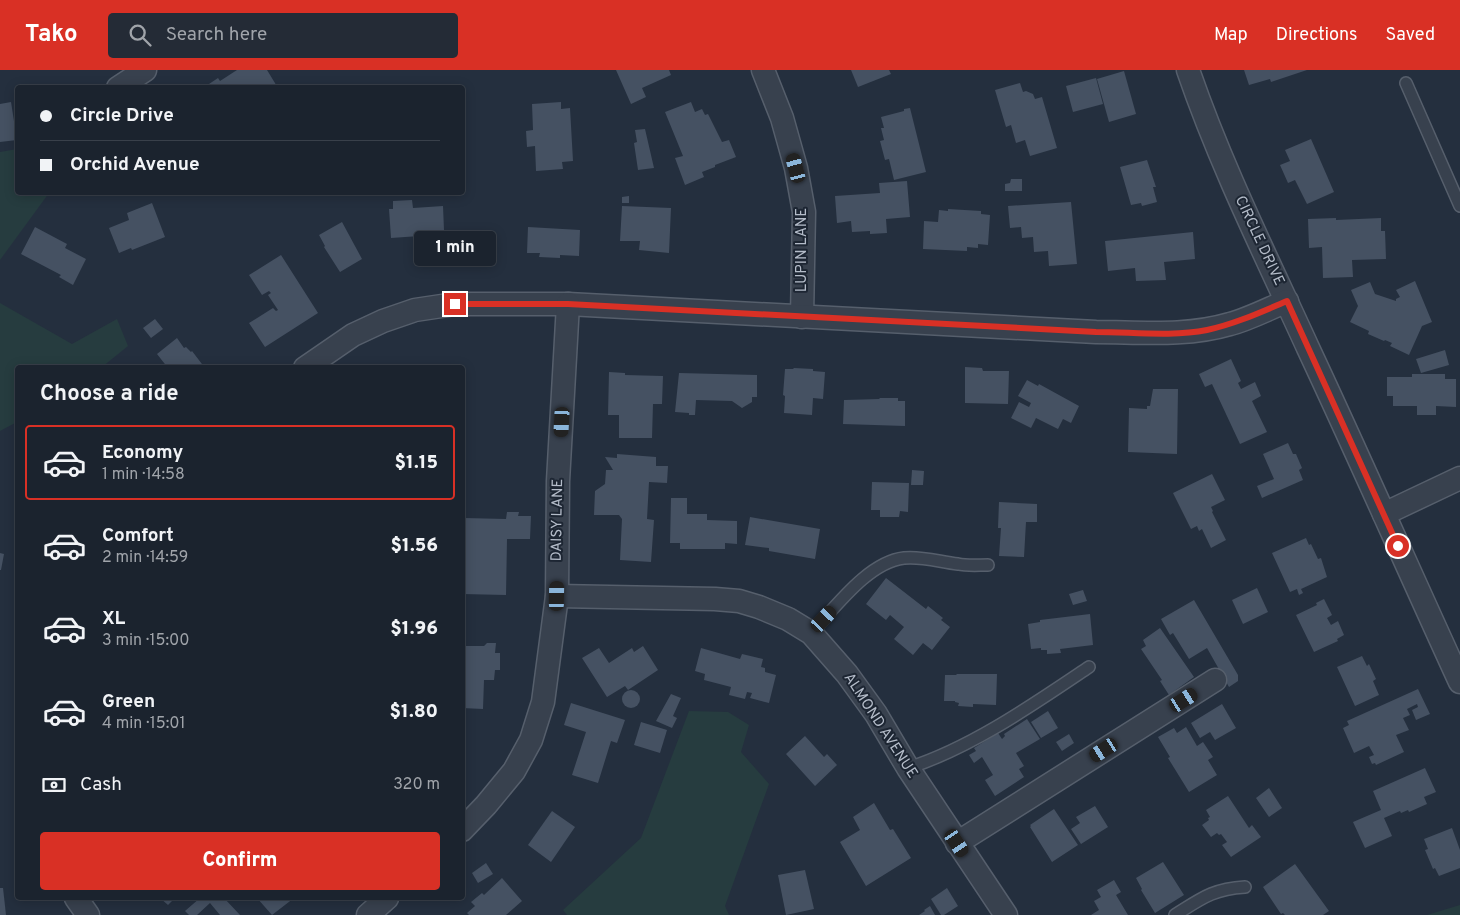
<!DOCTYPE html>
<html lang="en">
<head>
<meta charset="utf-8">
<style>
	body { margin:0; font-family:Overpass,sans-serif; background:#242b36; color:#f1f3f6; height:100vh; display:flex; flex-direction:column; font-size:19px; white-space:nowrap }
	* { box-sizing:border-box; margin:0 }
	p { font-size:16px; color:#a0a4aa }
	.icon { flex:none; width:28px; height:28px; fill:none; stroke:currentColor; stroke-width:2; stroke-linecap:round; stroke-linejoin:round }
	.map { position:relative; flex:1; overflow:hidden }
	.details { position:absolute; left:15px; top:295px; width:450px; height:535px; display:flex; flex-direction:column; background:#1b232e; border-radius:5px; box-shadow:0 2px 12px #0003,0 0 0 1px #39404a }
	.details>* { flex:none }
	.hud { position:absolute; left:15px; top:15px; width:450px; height:110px; border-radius:5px; box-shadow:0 2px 12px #0003,0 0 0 1px #39404a; display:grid; align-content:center; height:110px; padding:0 25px; background:#1b232e }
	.end { position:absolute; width:22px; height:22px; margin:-11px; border:6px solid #d93025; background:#fff; box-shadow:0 0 0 2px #fff }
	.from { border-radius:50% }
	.bubble { position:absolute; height:35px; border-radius:5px; background:#1b232e; box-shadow:0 2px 12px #0003,0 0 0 1px #39404a; font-size:16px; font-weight:800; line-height:35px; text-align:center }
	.car { position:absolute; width:15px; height:30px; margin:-15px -8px; border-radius:6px; box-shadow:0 0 4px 1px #0007; background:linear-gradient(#222 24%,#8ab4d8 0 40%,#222 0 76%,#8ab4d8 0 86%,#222 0) }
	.hud b { display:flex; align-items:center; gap:18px; height:48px; font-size:19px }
	.hud b+b { border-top:1px solid #39404a }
	.hud i { width:12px; height:12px; background:#f1f3f6 }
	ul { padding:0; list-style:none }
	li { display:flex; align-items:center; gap:15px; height:75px; margin:0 10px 8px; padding:0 15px; border:2px solid transparent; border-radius:5px }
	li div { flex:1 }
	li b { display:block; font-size:19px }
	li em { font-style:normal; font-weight:800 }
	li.current { border-color:#d93025 }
	li>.icon { width:45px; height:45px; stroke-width:1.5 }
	h2 { padding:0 25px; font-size:22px; line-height:60px }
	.pay { display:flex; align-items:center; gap:12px; height:55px; padding:0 25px; font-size:19px }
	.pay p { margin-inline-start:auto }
	.cta { display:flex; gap:10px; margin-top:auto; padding:10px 25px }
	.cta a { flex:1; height:58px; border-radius:5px; background:#d93025; color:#fff; font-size:20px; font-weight:800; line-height:58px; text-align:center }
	header { display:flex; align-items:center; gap:30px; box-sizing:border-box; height:70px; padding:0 25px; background:#d93025; color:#fff }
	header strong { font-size:24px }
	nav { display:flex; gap:28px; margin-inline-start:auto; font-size:18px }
	.search { width:350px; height:45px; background:#242b36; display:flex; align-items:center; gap:12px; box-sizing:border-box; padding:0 18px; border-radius:5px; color:#a0a4aa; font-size:19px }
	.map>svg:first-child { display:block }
</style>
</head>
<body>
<header>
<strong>Tako</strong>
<div class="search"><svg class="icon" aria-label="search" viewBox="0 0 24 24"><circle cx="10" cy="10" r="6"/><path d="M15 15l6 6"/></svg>Search here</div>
<nav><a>Map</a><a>Directions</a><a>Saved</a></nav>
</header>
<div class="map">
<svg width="1460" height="845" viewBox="0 0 1460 845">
	<rect width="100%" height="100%" fill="#242f3e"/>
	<!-- green -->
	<g fill="#263c3f">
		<path d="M17,79L18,122L49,123L0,190V82Z"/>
		<path d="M0,233L72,274L117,249L128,276L102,297L18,298L17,352L0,361Z"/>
		<path d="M689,641L728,642L749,655L741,682L769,714L725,836L729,845H567L563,840L641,768Z"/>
		<path d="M1460,835V845H1427Z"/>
	</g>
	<!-- building -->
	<g fill="#455162">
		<path d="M237,0H267L278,18H207L206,16L218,8L220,11Z"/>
		<path d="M616,0H669L671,5L642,18L646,27L631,34Z"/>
		<path d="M851,0H889L891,4L858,17Z"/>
		<path d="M1244,0H1307L1271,12L1270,9L1249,15Z"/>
		<path d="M1124,1L1136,44L1109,52L1097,9Z"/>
		<path d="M1096,8L1103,34L1073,42L1066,16Z"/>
		<path d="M1020,13L1023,22L1026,21L1033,24L1035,29L1042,27L1057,78L1030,86L1025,70L1016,73L1011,55L1006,57L995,20Z"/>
		<path d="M11,32L17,70L0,72V34Z"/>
		<path d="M561,32V39L570,38L573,91L562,92L563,99L536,101L535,76L527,77L526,61L533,60L532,34Z"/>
		<path d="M691,32L695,42L702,39L705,45L708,44L722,72L729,70L736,87L715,95V97L702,102L704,107L685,115L675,88L683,86L665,42Z"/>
		<path d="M910,38L926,102L894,110L889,89L885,90L880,71L884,70L881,58H884L881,47L904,41V39Z"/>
		<path d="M645,59L654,98L638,100L634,73L637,72L635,60Z"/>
		<path d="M1311,69L1334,122L1307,134L1295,110L1288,113L1280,95L1290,91L1285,80Z"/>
		<path d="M1147,90L1156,117H1153L1157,132L1142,136L1141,133L1131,135L1120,97Z"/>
		<path d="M1011,109H1022V121H1005V114L1010,113Z"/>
		<path d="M907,111L910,147L886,149L887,163L870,164V161L852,162L851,151L837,153L835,126L880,123L879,113Z"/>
		<path d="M629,126V133H622V127Z"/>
		<path d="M412,130L413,138L443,136L444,160L434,161V165L391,168L389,139H393V131Z"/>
		<path d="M1071,132L1077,194L1049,196L1048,181L1034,182L1033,167L1022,168L1021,157L1010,158L1008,136Z"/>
		<path d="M152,133L165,167L132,180L131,178L119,183L109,158L129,150L127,143Z"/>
		<path d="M622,136L671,138L669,183L639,180L640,171H620Z"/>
		<path d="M948,139L981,141V144L990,145L988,175L978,174V178L967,177V181L923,179L924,151L938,152L939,140L948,141Z"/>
		<path d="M1336,148V150L1381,148V161H1385L1386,189L1352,190L1353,207L1323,208L1322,177L1309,178L1308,149Z"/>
		<path d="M342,152L362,189L340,202L324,177L325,176L319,165Z"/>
		<path d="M35,157L67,174L65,178L86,189L73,215L59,207L61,205L21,184Z"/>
		<path d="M528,157L580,160L579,186L560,185V188L539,187L540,183H527Z"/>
		<path d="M1193,162L1195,189L1164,192L1166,210L1136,211L1135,198L1108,201L1105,171Z"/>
		<path d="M281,185L318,243L265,277L249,253L273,238L276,241L278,240L268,225L271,223L269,221L262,225L249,205Z"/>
		<path d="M1415,211L1432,252L1422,256L1409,285L1390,276L1392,273L1385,270L1384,271L1368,264L1369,261L1350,252L1358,236L1351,220L1370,212L1375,224L1396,231V229L1400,227L1396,220Z"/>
		<path d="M155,249L163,259L151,268L143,258Z"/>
		<path d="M177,268L184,278L186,277L191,282L192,281L205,298H168L157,284Z"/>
		<path d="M1445,280L1449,295L1421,303L1416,289Z"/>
		<path d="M1231,289L1241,311L1238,313L1241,319L1255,312L1261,326L1252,331L1267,362L1240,374L1212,314L1205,317L1199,304Z"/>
		<path d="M965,297L982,298L983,301H1009L1008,334L965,333Z"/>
		<path d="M794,298L813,299V301L825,302L823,329L813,328L812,345L784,343L785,326L783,325L785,299H793Z"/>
		<path d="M609,302L625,303V305L663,306L662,334H653L652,368H619V345H608Z"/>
		<path d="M679,303L757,305V327H752V332L742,338L732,331L696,330L695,345H689V343L675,342Z"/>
		<path d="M1412,304H1445V309H1456V337L1436,336V345H1417V336H1393V326H1387V307H1412Z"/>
		<path d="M1027,310L1038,316L1039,314L1079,336L1071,353L1063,349L1058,359L1036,348L1031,358L1011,348L1019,332L1029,337L1031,333L1018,326Z"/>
		<path d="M1153,319H1178L1177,384L1128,382L1129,338L1147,339V336H1150Z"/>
		<path d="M879,328H898V331H905V356L843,354L844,330L880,329Z"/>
		<path d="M1288,373L1293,384H1296L1302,398L1299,400L1303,410L1262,428L1257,416L1274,409L1263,384Z"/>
		<path d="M617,384L656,387V396H668L667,413L649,412L647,449L654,450L651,492L620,490L622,449L619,445H594L595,421L605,414L606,400H613L605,387L617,388Z"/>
		<path d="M912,400L924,401L923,415H911Z"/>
		<path d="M1212,404L1225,430L1211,437L1213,441L1212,442L1226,470L1211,478L1202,459L1199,461L1197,456L1191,459L1173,423Z"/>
		<path d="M872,412L909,413L908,442L900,441L899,447H880V440H871Z"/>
		<path d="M671,428H687V444H707V450L737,451V474L725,473V479H680V473H670Z"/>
		<path d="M999,432L1037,434V452H1026L1024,487L999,486L1001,458H998Z"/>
		<path d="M507,442H519L518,446H531L530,469H507L506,525L462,524V501H465L466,481H463L464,448L506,449Z"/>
		<path d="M750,447L820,459L815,489L769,481V478L745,475Z"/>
		<path d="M1306,468L1309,475L1311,474L1318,489L1321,488L1327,507L1301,519L1303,523L1299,525L1297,519L1290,522L1272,483Z"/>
		<path d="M0,483L4,484L1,500H0Z"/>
		<path d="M886,508L926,539L928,536L943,548L941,550L950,557L932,580L923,573L913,585L894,569L904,557L890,545L886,550L866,534Z"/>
		<path d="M1257,518L1268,542L1243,554L1232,530Z"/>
		<path d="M1083,520L1087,531L1073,535L1069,524Z"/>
		<path d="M1324,529L1332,545L1327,548L1331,555L1338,551L1344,565L1337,569L1338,571L1314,582L1296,545L1317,535L1316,533Z"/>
		<path d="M1194,530L1238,605V611L1229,617L1207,578L1189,589L1173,563L1170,565L1161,549Z"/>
		<path d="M1090,544L1093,575L1060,579L1061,583L1047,584V580H1041V578L1031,579L1028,554L1040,552V550Z"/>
		<path d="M1160,558L1194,607L1169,625L1160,611L1162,610L1141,579L1146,576L1143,570Z"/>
		<path d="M487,573H496L495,583H500V600H495L494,610H484L483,639L462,638V580L466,581V576H484Z"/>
		<path d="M643,576L658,600L628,620L625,616L607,627L582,588L599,578L609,593L632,578L634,582Z"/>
		<path d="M701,578L740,589L742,584L763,589L761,597L765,598V602L776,605L769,633L750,628L752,623L747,622L745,629L729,625L731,617L704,610L705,604L695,601Z"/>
		<path d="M1362,586L1367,596L1369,594L1376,609L1373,611L1379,625L1355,636L1337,597Z"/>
		<path d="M957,604H997L996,635L973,634V637L958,636L959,633L955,632V631H944L945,605H956Z"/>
		<path d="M1418,619L1430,644L1416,650L1412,640L1418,637L1417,634L1407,639L1410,645L1403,648L1409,660L1396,665L1404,682L1376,695L1375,693L1372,694L1369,687L1374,685L1369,676L1354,683L1343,658L1349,655L1347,651Z"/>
		<circle cx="631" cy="629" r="9"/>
		<path d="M671,624L681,628L673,646L677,648L672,658L656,651Z"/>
		<path d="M571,633L625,650L617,673L611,671L598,713L572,705L586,662L564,655Z"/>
		<path d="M1222,634L1236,658L1215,670L1210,662L1200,668L1191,653Z"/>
		<path d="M1048,641L1058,658L1041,668L1031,652Z"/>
		<path d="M1027,649L1040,669L1016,683L1024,696L1019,699L1024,707L995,726L985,710L993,705L982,687L974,693L969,685L976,681L974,678L998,663L1002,669L1005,666L1004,664Z"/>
		<path d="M641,652L667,660L660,683L634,675Z"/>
		<path d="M1186,657L1197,676L1203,672L1213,687L1208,690L1217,705L1189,722L1168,688L1170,687L1158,667L1174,658L1177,663Z"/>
		<path d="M1069,664L1074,673L1062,681L1056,672Z"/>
		<path d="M805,666L824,687L827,684L837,695L815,716L786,684Z"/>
		<path d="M1425,698L1436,722L1424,727L1427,734L1409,742L1408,740L1401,743L1400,741L1384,748L1392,766L1365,778L1353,752L1381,740L1373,721Z"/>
		<path d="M1269,718L1282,738L1269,747L1256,728Z"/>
		<path d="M1228,726L1249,758L1252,755L1261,767L1231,787L1222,775L1227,772L1221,764L1219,765L1217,763L1211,767L1202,755L1209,750L1208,748L1210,747L1206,740Z"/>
		<path d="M874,733L890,760L893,759L911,788L866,816L840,772L860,760L853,747Z"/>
		<path d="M1095,736L1108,757L1081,774L1071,759L1080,753L1076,747Z"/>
		<path d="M1054,739L1078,775L1052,792L1030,757L1031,756L1030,755Z"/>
		<path d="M552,741L575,757L551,792L528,775Z"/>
		<path d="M1452,758L1460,780V798L1439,806L1435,798L1433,799L1425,780L1428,779L1424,769Z"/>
		<path d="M1163,792L1184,825L1155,843L1141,820L1142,819L1136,808Z"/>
		<path d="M486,793L493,804L478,813L472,803Z"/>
		<path d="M1295,794L1329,841L1323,845H1285L1283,843L1281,844L1263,817Z"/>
		<path d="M805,800L814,839L786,845L778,805Z"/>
		<path d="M502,808L522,831L506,845H469L467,843L475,836L471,832L482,823L484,825Z"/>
		<path d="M1114,810L1121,822L1116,825L1128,845H1091L1099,840L1094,831L1101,827L1097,820Z"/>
		<path d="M0,818H3L6,845H0Z"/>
		<path d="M947,818L958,836L944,845H941L931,829Z"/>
		<path d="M160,828H175L168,835Z"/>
		<path d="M200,828H224L240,845H220L210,833L197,845H189L185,841Z"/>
		<path d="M257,828H294L272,845Z"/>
		<path d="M930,836L935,845H919L925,841L924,840Z"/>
	</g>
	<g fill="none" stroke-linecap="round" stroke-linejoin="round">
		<!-- service casing -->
		<g stroke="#565f6c" stroke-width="14">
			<g id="service">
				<path d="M1406,13L1460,136"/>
				<path d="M811,563C835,538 868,492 904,488C922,486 940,492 958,494C967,496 978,495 988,495"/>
				<path d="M908,698C971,678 1034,634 1089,597"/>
				<path d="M1175,845C1202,828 1213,819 1245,817"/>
			</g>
		</g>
		<!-- minor casing -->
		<g stroke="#565f6c" stroke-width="25">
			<g id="minor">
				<path d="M763,0L782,48L796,98L804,142L802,247"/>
				<path d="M1188,0C1221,96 1266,186 1308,278C1360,389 1409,501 1460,612"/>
				<path d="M118,18L145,0"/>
				<path d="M305,298L353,265L383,251L415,240L455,234H568L1096,262C1140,262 1186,267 1230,254C1249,249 1268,239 1287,231"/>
				<path d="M1384,444L1460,408"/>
				<path d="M557,526L715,529L739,531L759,537L788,549L811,563L847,604L876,644L908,698L1006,845"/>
				<path d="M462,760L486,735L514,701L531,670L543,632L557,526L558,411L568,234"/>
				<path d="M957,773L1215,610"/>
				<path d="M76,828L88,845"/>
				<path d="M368,845L387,828"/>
			</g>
		</g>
		<!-- service -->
		<use href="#service" stroke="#38414e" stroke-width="11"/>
		<!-- minor -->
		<use href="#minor" stroke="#38414e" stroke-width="22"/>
	</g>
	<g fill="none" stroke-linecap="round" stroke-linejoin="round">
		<!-- route -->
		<path stroke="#d93025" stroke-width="6" d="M455,234H568L1096,262C1132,262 1172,267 1207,260C1235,254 1261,242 1287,231L1398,476"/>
	</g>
	<g text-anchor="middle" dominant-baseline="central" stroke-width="4" stroke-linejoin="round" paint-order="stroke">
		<!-- street labels -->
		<g font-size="15" fill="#b4bcc9" stroke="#1d2633">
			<text transform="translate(1259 171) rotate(65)">CIRCLE DRIVE</text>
			<text transform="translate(802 180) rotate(-90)">LUPIN LANE</text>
			<text transform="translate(558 450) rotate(-89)">DAISY LANE</text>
			<text transform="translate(880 656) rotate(57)">ALMOND AVENUE</text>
		</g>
	</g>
</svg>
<i class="end from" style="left:1398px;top:476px"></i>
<i class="end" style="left:455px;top:234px"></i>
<div class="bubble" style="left:414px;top:161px;width:82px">1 min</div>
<i class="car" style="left:796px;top:98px;rotate:345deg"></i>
<i class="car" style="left:562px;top:352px;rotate:183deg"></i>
<i class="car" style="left:557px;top:526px;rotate:1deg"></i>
<i class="car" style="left:824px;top:549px;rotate:43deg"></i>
<i class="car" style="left:1184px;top:630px;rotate:58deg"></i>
<i class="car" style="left:1104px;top:680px;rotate:238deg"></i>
<i class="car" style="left:957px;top:773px;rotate:146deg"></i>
<div class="hud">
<b><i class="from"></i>Circle Drive</b>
<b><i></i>Orchid Avenue</b>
</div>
<section class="details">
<h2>Choose a ride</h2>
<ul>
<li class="current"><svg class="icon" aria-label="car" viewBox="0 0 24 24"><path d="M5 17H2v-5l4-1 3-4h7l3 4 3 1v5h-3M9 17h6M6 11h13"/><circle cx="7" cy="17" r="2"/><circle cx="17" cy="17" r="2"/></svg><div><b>Economy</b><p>1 min · 14:58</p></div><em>$1.15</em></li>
<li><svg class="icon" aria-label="car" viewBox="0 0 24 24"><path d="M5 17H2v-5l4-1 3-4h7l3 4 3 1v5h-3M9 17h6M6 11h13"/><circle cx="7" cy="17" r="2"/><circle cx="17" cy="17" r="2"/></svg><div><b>Comfort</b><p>2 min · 14:59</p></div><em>$1.56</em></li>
<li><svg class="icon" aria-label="car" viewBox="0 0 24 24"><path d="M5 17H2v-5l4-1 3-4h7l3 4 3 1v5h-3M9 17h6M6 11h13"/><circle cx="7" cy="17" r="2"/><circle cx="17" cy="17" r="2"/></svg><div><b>XL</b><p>3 min · 15:00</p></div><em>$1.96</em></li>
<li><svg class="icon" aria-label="car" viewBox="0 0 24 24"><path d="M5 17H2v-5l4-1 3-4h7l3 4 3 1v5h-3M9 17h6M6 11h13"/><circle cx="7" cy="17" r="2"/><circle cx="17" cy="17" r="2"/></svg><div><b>Green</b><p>4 min · 15:01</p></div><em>$1.80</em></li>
</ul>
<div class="pay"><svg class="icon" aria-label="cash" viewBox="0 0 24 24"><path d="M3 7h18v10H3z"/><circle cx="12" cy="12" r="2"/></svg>Cash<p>320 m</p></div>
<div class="cta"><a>Confirm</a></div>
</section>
</div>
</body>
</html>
